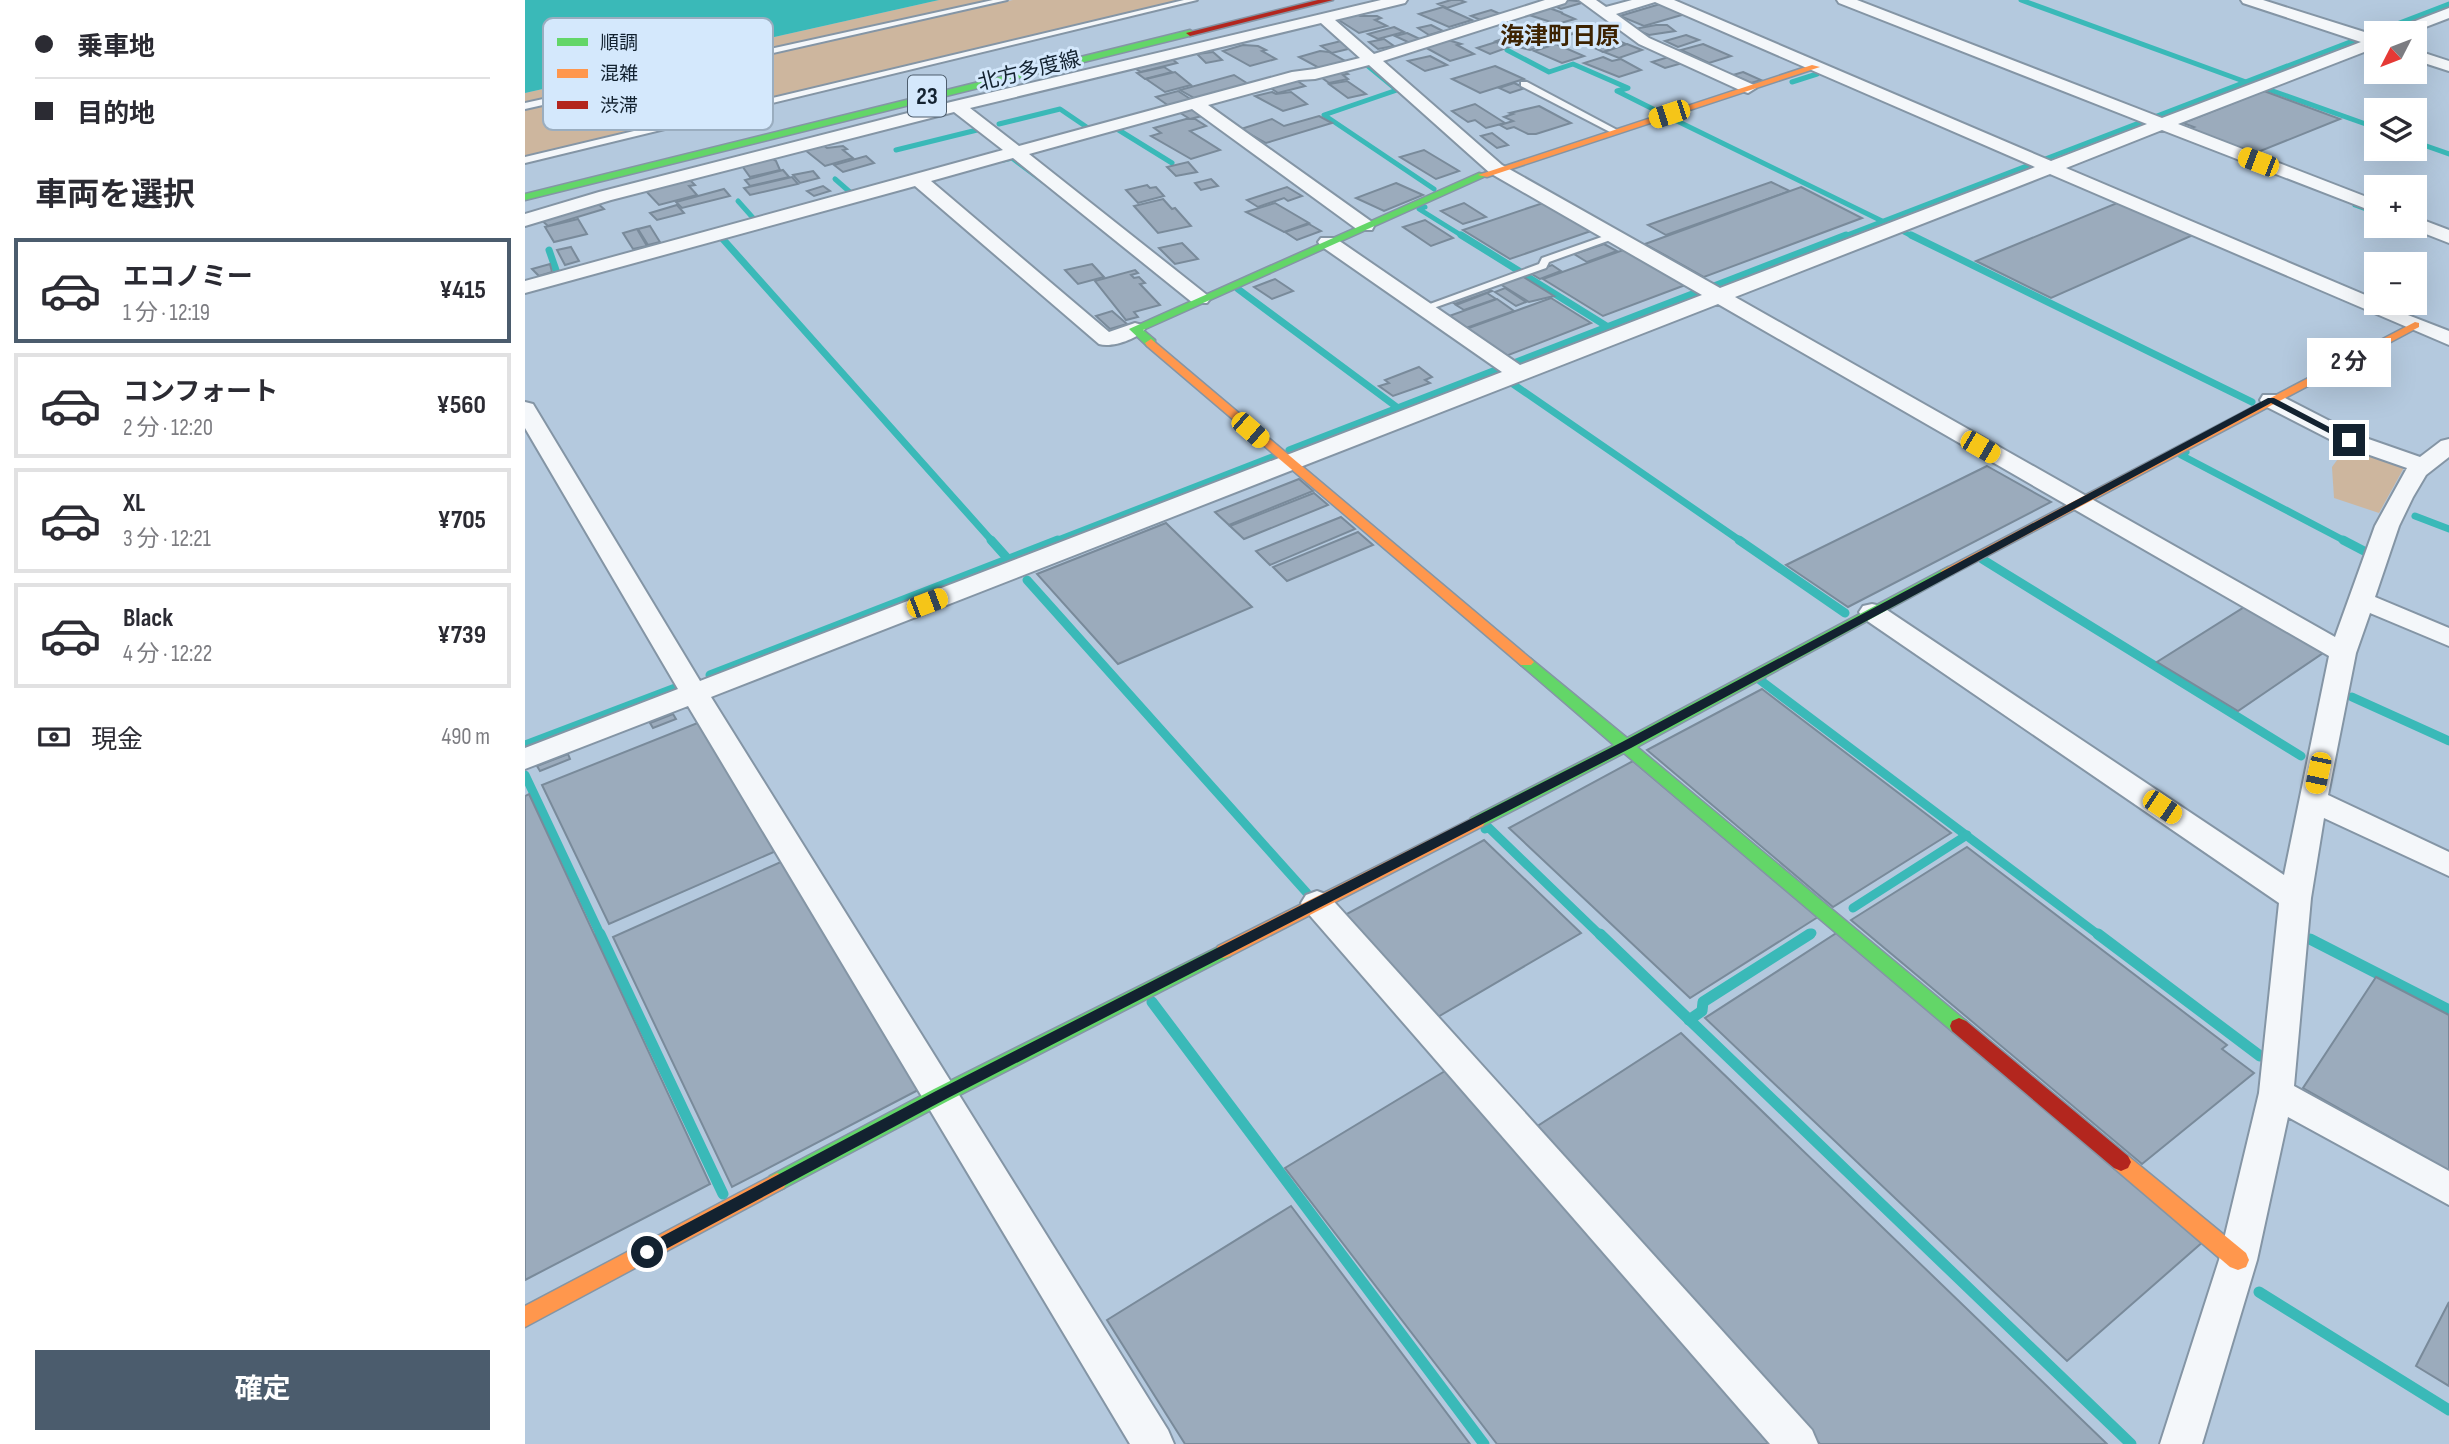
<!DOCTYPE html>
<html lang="ja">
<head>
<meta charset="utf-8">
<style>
	body { margin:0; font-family:"Sofia Sans Condensed","Noto Sans JP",sans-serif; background:#f7f7f7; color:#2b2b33; height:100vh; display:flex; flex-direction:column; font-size:26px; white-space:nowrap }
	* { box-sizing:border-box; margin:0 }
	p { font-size:23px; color:#7c7c81 }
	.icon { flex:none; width:38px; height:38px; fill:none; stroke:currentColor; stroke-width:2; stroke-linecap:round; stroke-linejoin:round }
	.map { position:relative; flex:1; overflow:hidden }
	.side { display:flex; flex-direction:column; background:#fff; width:525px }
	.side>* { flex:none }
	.guide { display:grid; align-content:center; height:154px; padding:0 35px; background:#fff }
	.needle { width:46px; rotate:228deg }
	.tools { position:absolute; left:1839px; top:21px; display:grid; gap:14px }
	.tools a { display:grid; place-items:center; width:63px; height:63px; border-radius:0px; background:#fff; box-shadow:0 7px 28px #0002; font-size:35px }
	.end { position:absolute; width:32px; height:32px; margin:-16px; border:9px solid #132230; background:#fff; box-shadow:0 0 0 4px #fff }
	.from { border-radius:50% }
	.bubble { position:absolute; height:49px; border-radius:0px; background:#fff; box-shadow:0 7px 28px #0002; font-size:23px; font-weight:700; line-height:49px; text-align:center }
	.car { position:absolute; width:21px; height:42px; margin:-21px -10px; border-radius:9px; box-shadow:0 0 5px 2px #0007; background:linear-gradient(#f5c518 24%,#345 0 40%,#f5c518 0 76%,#345 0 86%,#f5c518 0) }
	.guide b { display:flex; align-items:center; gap:24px; height:66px; font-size:26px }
	.guide b+b { border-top:2px solid #e1e1e2 }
	.guide i { width:18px; height:18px; background:#2b2b33 }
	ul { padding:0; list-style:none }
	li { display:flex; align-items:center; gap:21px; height:105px; margin:0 14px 10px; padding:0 21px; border:4px solid #e1e1e2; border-radius:0px }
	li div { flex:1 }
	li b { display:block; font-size:26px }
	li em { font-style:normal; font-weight:700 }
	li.active { border-color:#4b5c6d }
	li>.icon { width:63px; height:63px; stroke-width:1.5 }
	h2 { padding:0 35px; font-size:32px; line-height:84px }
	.pay { display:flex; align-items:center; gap:18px; height:77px; padding:0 35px; font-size:26px }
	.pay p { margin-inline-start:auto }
	.primary-button { display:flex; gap:14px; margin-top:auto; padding:14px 35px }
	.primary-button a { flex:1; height:80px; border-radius:0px; background:#4b5c6d; color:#fff; font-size:28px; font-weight:700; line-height:80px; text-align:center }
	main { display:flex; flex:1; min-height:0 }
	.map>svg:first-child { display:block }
</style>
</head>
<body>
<main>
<section class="side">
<div class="guide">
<b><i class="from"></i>乗車地</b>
<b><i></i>目的地</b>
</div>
<h2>車両を選択</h2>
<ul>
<li class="active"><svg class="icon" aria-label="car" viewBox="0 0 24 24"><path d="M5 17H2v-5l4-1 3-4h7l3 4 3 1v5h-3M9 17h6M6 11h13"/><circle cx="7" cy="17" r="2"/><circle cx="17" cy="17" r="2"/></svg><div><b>エコノミー</b><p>1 分 · 12:19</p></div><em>¥415</em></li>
<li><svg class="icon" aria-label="car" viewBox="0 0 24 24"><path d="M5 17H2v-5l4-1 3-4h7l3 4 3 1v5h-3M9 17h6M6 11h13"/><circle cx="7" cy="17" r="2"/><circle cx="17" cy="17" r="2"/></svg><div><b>コンフォート</b><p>2 分 · 12:20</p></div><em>¥560</em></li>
<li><svg class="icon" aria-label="car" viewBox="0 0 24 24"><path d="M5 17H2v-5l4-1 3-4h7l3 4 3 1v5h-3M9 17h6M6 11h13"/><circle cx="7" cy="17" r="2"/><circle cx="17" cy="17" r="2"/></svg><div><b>XL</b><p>3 分 · 12:21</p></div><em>¥705</em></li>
<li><svg class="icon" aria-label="car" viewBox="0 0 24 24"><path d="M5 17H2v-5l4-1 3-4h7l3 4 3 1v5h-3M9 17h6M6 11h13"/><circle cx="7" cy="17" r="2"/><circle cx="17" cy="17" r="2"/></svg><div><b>Black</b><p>4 分 · 12:22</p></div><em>¥739</em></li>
</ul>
<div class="pay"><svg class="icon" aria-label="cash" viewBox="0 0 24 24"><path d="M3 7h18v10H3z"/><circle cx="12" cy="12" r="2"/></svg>現金<p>490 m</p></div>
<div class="primary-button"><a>確定</a></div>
</section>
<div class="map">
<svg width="1924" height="1444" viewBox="0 0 1924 1444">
	<rect width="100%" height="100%" fill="#b4c9de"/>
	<!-- green -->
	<g fill="#cdb69e">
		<path d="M414,0H470L0,104V93Z"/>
		<path d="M488,0H661L0,157V109Z"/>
		<path d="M1823,445L1881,464L1854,513L1809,498L1807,467Z"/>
	</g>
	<!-- water -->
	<path fill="#3ab9b8" d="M0,0H414L0,93Z"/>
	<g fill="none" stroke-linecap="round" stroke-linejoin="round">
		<!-- stream-far3 -->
		<g stroke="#3ab9b8" stroke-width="5">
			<path d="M1496,0L1721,82"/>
			<path d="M982,50L1024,72L1048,64L1103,88L1092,91L1136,113"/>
			<path d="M843,66L872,90L799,115L909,189"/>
			<path d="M1267,82L1292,74"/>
			<path d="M1742,89L1852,128"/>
			<path d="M1148,119L1357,221"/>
			<path d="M474,124L535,109L563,128"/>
			<path d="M582,131L592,129L647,163"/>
			<path d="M1890,142L1924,154"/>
			<path d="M371,150L452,130"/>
			<path d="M478,160L487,158L519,182"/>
			<path d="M310,179L326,193"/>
			<path d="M213,201L229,219"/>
			<path d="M1830,205L1852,213"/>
			<path d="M900,207L894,209L939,237"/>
			<path d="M1379,232L1389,237"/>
			<path d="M1317,237L1924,4"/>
		</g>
		<!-- stream-far2 -->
		<g stroke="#3ab9b8" stroke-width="7">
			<path d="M936,235L994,271"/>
			<path d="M1386,235L1727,402"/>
			<path d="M196,237L468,542"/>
			<path d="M24,250L32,273"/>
			<path d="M1001,276L1083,327"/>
			<path d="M1189,286L1321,235"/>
			<path d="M713,289L873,408"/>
			<path d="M988,384L1217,542"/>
			<path d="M764,450L1175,291"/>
			<path d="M1661,452L1656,455L1822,542"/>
			<path d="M1890,516L1924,529"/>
			<path d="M528,542L747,457"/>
		</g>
		<!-- stream-far1 -->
		<g stroke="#3ab9b8" stroke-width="9">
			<path d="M466,540L483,559"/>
			<path d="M1214,540L1320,613"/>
			<path d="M1818,540L1839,551"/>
			<path d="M1457,559L1776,756"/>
			<path d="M502,580L782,893"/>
			<path d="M185,675L533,540"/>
			<path d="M1237,678L1235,680L1575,936"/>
			<path d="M1827,697L1924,741"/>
			<path d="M0,745L153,687"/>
			<path d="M0,775L76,936"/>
			<path d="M960,829L963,827L1076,936"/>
			<path d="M1328,908L1442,835"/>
			<path d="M1282,936L1287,933"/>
		</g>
		<!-- stream -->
		<g stroke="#3ab9b8" stroke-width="11">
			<path d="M75,934L198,1194"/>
			<path d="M1075,934L1606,1444"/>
			<path d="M1573,934L1735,1056"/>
			<path d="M1785,939L1924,1010"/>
			<path d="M627,1002L959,1444"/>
			<path d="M1164,1020L1177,1011L1178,1002L1285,934"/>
			<path d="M1734,1292L1924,1410"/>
		</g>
	</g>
	<!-- building -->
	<g fill="#9babbc" stroke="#798a9a" stroke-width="2">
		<path d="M926,0H935L940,2L922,8L913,4Z"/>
		<path d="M1043,0L1060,2L1036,9L1027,5Z"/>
		<path d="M1135,4L1160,14L1119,26L1095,16Z"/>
		<path d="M918,7L947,20L924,27L894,14Z"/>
		<path d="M1024,8L1038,13H1036L1050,19L1032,24L1001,14Z"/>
		<path d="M966,10L978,15L958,21L946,16Z"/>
		<path d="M828,12L835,16H852L856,18L850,20L862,26L834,33L809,17Z"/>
		<path d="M906,25L918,31L904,35L893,28Z"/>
		<path d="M1131,25H1142L1150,31L1124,35L1109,29Z"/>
		<path d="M869,27L879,32L853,39L843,34Z"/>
		<path d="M1042,27L1054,32L1026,41L1014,37Z"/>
		<path d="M882,33L897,40L885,43L870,36Z"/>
		<path d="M994,33L1022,44L1005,50L971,41Z"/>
		<path d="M1161,35L1174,40L1153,47L1140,41Z"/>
		<path d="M1088,38L1101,44L1078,52L1065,46Z"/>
		<path d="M859,39L869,46L853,49L844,42Z"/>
		<path d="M920,39L936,44L932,45L949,54L925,61L896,45Z"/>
		<path d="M820,40L831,47L807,53L796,46Z"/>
		<path d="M971,42L984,47L965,54L952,48Z"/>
		<path d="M1031,44L1059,56L1037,63L1009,51Z"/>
		<path d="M1102,44L1117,50L1094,58L1079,52Z"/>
		<path d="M1178,44L1206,56L1184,63L1156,50Z"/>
		<path d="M718,45L733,46L741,50L737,51L751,59L725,66L698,51Z"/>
		<path d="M795,51L804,52L822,62L796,69L774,57Z"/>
		<path d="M688,52L697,60L681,63L672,54Z"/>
		<path d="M643,56L652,63L616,72L606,66Z"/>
		<path d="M905,56L922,65L900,71L883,61Z"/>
		<path d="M1147,56L1161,62L1140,68L1127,62Z"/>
		<path d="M1078,57L1087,61L1096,59L1116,70L1094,77L1059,63Z"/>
		<path d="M970,66L999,79L955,93L927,79Z"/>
		<path d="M639,67L647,72L620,79L612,73Z"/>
		<path d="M817,70L823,74L818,75L823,79L804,83L793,75Z"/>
		<path d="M650,72L666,85L640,92L621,79Z"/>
		<path d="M1218,72L1236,80L1226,83L1208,75Z"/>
		<path d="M709,75L725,85L671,99L655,90Z"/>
		<path d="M771,80L780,86L753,93L744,87Z"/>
		<path d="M822,81L841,94L823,98L804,84Z"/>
		<path d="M989,83L1000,88L985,93L974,88Z"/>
		<path d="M653,91L667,100L644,106L631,97Z"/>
		<path d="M1739,91L1815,119L1728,154L1664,129L1669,127L1658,123Z"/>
		<path d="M747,92L751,94L766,92L782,104L758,111L730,96Z"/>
		<path d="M950,104L980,123L961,128L950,120L943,122L927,111Z"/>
		<path d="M1014,106L1046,123L1011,134H1003L989,127L982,129L975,125L988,121L979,117L988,114L985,113Z"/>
		<path d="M668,107L681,115L665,119L652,111Z"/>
		<path d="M794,116L807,123L741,143L716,129L747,119L759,126Z"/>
		<path d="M661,119H670L681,126L665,131L695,150L666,159L626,136L636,133L629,128Z"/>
		<path d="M967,133L983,145L972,148L956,136Z"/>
		<path d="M298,145L302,148L318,146L322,149L318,150L328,158L300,166L280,150Z"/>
		<path d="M899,150L934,171L911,179L875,157Z"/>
		<path d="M341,156L349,163L318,172L309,165Z"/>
		<path d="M244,157L251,161L255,170L225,177L215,163Z"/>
		<path d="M663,162L672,172L651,176L642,167Z"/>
		<path d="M258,170L264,177L225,186L220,180Z"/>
		<path d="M288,171L294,178L275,183L268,175Z"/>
		<path d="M162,177L170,185L164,186L172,195L134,205L119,189Z"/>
		<path d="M267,177L273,184L225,195L219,188Z"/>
		<path d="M686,179L693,186L676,190L670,183Z"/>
		<path d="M1246,182L1265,191L1141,235L1123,225Z"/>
		<path d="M871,183L898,195L859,211L831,198Z"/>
		<path d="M622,185L625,188L631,187L639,196L613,203L601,190Z"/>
		<path d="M298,186L305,191L289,196L282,191Z"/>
		<path d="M762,187L777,196L763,201L759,198L733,207L722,200Z"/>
		<path d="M1276,187L1337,218L1179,277L1120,244Z"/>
		<path d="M199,189L205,196L157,208L151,202Z"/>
		<path d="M638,199L647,209L650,208L666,226L633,233L609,206Z"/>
		<path d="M71,202L79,209L23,226L14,218Z"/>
		<path d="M1021,202L1069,230L985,259L938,230Z"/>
		<path d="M750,203L784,223L759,232L721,212Z"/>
		<path d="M939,203L961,217L938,224L916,211Z"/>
		<path d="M1592,203L1668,235L1526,298L1451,261Z"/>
		<path d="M152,205L159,213L132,220L125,213Z"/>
		<path d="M53,219L62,234L29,242L20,227Z"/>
		<path d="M900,220L928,238L906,246L878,227Z"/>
		<path d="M784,224L796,231L772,240L760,232Z"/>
		<path d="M125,226L135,242L123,245L113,229Z"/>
		<path d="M112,229L122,246L108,249L98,233Z"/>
		<path d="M657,243L673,259L650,264L634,248Z"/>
		<path d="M1079,244L1092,251L1062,262L1049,254Z"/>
		<path d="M46,247L54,261L40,265L32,250Z"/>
		<path d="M1101,249L1163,284L1078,316L1018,279Z"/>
		<path d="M25,264L27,272L14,276L7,269Z"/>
		<path d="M567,264L579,277L553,284L540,270Z"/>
		<path d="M1027,265L1036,271L1015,279L1005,273Z"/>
		<path d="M610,270L613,273L606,275L609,278L614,277L620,283L615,284L635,305L609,312L613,317L601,320L570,281Z"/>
		<path d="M997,276L1029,296L1004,302L975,284Z"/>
		<path d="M750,279L768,291L747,299L729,287Z"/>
		<path d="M980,288L1001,302L991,306L970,292Z"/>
		<path d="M963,289L967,291L930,304L927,302Z"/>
		<path d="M962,293L971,299L939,310L931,305Z"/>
		<path d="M1026,298L1066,323L981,356L941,329Z"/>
		<path d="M972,299L989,311L941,328L924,316Z"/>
		<path d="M587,311L602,324L585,329L571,316Z"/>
		<path d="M894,367L907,377L900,380L905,383L868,396L854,386L864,383L860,380Z"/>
		<path d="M1462,466L1526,502L1323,607L1261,565Z"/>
		<path d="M774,479L788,491L704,525L690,512Z"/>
		<path d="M789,493L803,505L719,539L705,526Z"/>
		<path d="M816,517L830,529L745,565L731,551Z"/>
		<path d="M641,523L727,607L593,664L512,574Z"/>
		<path d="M833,532L848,545L762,581L748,567Z"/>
		<path d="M1721,606L1801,651L1713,711L1632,662Z"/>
		<path d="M1237,689L1426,833L1308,907L1122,750Z"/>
		<path d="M148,714L151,719L128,728L125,723Z"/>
		<path d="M175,722L251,851L84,924L17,785Z"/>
		<path d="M43,754L45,759L15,771L12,766Z"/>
		<path d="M1108,761L1293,917L1165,998L984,828Z"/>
		<path d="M4,794L185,1184L0,1280V796Z"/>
		<path d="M959,840L1056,933L911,1018L818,916Z"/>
		<path d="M1442,847L1702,1045L1697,1049L1729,1073L1617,1164L1326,920Z"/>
		<path d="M258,861L395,1089L207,1187L88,937Z"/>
		<path d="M1313,932L1680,1240L1542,1361L1180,1018Z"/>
		<path d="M1851,977L1924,1015V1171L1778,1088Z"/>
		<path d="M1156,1033L1582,1444H1295L1008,1129Z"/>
		<path d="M925,1068L1262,1444H972L760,1168Z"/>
		<path d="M766,1206L945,1444H660L582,1320Z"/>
		<path d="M1924,1302V1386L1891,1366Z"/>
	</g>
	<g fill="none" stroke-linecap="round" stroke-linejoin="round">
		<!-- lane casing -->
		<g stroke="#8495a5" stroke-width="4">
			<g id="lane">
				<path d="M468,0H482L0,109V103Z"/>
				<path d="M659,0H672L0,163V157Z"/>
				<path d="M996,82H1002L1094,131L1087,133L996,86Z"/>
				<path d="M1088,233L1091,234V238L1024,262L1021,268L903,310L894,308L1014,264L1017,258Z"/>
			</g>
		</g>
		<!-- street casing -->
		<g stroke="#8495a5" stroke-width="4">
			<g id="street">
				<path d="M856,0H882L880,3L810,20L849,54L1020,0H1042L1040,3L858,61L977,165L1195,288L1510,167L1130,2L1091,14L1124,38L1229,85L1231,88L1223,93L1217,91L1114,44L1054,0H1071L1081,7L1107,0H1149L1526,161L1622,124L1314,3L1312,0H1332L1637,118L1836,42L1718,3L1716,0H1738L1852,36V47L1653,124L1852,201V213L1637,130L1541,168L1852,300V303L1924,331V345L1525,174L1210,297L1810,637L1850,526L1882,468L1816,445L1738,405L1735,400L1738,395H1754L1832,435L1895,457L1916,441L1924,439V457L1901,475L1888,497L1874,526L1850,597L1924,628V646L1845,613L1831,653L1803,795L1924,852V876L1799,818L1786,898L1769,1086L1924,1171V1205L1763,1117L1732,1260L1677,1444H1635L1694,1260L1734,1093L1754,903L1338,618L1334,612L1338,606L1347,604L1356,606L1759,875L1804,656L1193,304L186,697L643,1430L649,1444H605L163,706L0,769V748L153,689L0,428V402L8,404L11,409L175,681L977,372L796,246L793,242L796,238H810L995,365L1177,295L965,173L844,65L790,79L774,80L683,105L847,222L849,226L847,230H833L667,109L504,154L682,295L685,299L682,303H668L488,158L406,181L584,332L610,323L617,325L620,329C612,339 587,348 574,344L390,186L0,293V281L478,150L429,112L86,200L0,226V214L74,192L426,102ZM796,23L835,58L790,69L767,72L494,146L445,108Z"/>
				<path d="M1924,8V18L1885,33H1864L1867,30Z"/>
				<path d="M1890,50L1924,61V71L1890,60Z"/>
				<path d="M1890,217L1924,230V243L1883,227L1890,226Z"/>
				<path d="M792,891L803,895L1287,1430L1293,1444H1245L781,911L776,903L781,895Z"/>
			</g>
		</g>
		<!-- fast casing -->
		<g stroke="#8495a5" stroke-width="3">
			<g id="fast">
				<path d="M665,30L669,33L668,35L0,200V194Z"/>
				<path d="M954,173L963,175L618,330L630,340V346H622L604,329Z"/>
				<path d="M1423,567L1430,571L1428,574L1112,747L1441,1021L1443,1026L1441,1031L1434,1034L1427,1031L1099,753L958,826H946L944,822L946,818L1089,745L996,665L993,662L996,659H1006L1102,738Z"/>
				<path d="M699,944L705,946L708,951L705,956L423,1101L259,1188L252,1191L245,1188L242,1182L245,1176L409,1089Z"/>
			</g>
		</g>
		<!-- slow casing -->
		<g stroke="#8495a5" stroke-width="3">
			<g id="slow">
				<path d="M1287,65L1295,67L962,177L953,175Z"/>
				<path d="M1890,322L1894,323V327L1428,574H1418L1416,571Z"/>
				<path d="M626,339L1006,659L1009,662L1006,665H996L622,346L620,343Z"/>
				<path d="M952,816L958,818L960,822L958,826L705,956L699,958L693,956L690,951L693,946Z"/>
				<path d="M1596,1153L1603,1156L1721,1253L1724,1260L1721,1267L1713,1270L1705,1267L1589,1168L1586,1162L1589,1156Z"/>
				<path d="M252,1173L259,1176L262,1182L259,1188L0,1327V1306Z"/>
			</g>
		</g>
		<!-- jam casing -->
		<g stroke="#8495a5" stroke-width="3">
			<g id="jam">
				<path d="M793,0H808L665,36L661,33Z"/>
				<path d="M1434,1018L1441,1021L1603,1156L1606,1162L1603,1168L1596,1171L1589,1168L1427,1031L1425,1026L1427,1021Z"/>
			</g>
		</g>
		<!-- lane -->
		<use href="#lane" fill="#f4f7fa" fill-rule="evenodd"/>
		<!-- street -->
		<use href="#street" fill="#f4f7fa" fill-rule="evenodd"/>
		<!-- fast -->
		<use href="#fast" fill="#63d668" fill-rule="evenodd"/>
		<!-- slow -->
		<use href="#slow" fill="#ff974d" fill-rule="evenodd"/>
		<!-- jam -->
		<use href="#jam" fill="#b3261e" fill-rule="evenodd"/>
	</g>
	<!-- route -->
	<path fill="#132230" d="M1743,398H1749L1829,440L1821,442L1746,403L1106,748L421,1099L128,1256H117L115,1252L117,1247L411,1091L1097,742Z"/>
	<g text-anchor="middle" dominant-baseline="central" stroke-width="6" stroke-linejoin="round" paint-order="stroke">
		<!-- far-street labels -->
		<g font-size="21" fill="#132230" stroke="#d4e8fc">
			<text transform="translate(504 71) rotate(-14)">北方多度線</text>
		</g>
		<!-- far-quarter labels -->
		<g font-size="24" font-weight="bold" fill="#3d2302" stroke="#d4e8fc">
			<text x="1035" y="36">海津町日原</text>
		</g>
		<!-- shield labels -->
		<rect fill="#d4e8fc" stroke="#4d5d6d" stroke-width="2" x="383" y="75.5" width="38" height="41" rx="5"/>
		<g font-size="24" font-weight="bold" fill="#132230">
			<text x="402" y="96">23</text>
		</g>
	</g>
	<!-- legend -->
	<rect x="18" y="18" width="230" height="112" rx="10" fill="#d4e8fc" stroke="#9aadbf" stroke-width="2"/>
	<rect x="32" y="38" width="31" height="8" fill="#63d668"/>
	<rect x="32" y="69" width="31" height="9" fill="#ff974d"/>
	<rect x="32" y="101" width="31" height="8" fill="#b3261e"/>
	<g font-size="19" fill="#132230">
		<text x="75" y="49">順調</text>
		<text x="75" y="80">混雑</text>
		<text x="75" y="112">渋滞</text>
	</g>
</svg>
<div class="tools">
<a><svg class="needle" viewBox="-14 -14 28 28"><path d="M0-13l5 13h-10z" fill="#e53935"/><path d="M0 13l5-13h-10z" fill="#7c7c81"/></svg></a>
<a><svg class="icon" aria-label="layers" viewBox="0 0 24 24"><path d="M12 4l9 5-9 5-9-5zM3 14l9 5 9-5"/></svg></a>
<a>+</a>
<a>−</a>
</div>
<i class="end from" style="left:122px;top:1252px"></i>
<i class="end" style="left:1824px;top:440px"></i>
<div class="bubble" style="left:1782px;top:338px;width:84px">2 分</div>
<i class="car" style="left:1144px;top:114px;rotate:252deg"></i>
<i class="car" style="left:1733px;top:162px;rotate:291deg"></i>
<i class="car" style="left:725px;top:430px;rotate:131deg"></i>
<i class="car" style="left:1455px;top:447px;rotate:120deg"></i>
<i class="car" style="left:402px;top:603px;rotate:69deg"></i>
<i class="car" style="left:1793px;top:773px;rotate:192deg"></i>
<i class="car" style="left:1637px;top:807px;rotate:124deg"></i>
</div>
</main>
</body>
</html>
